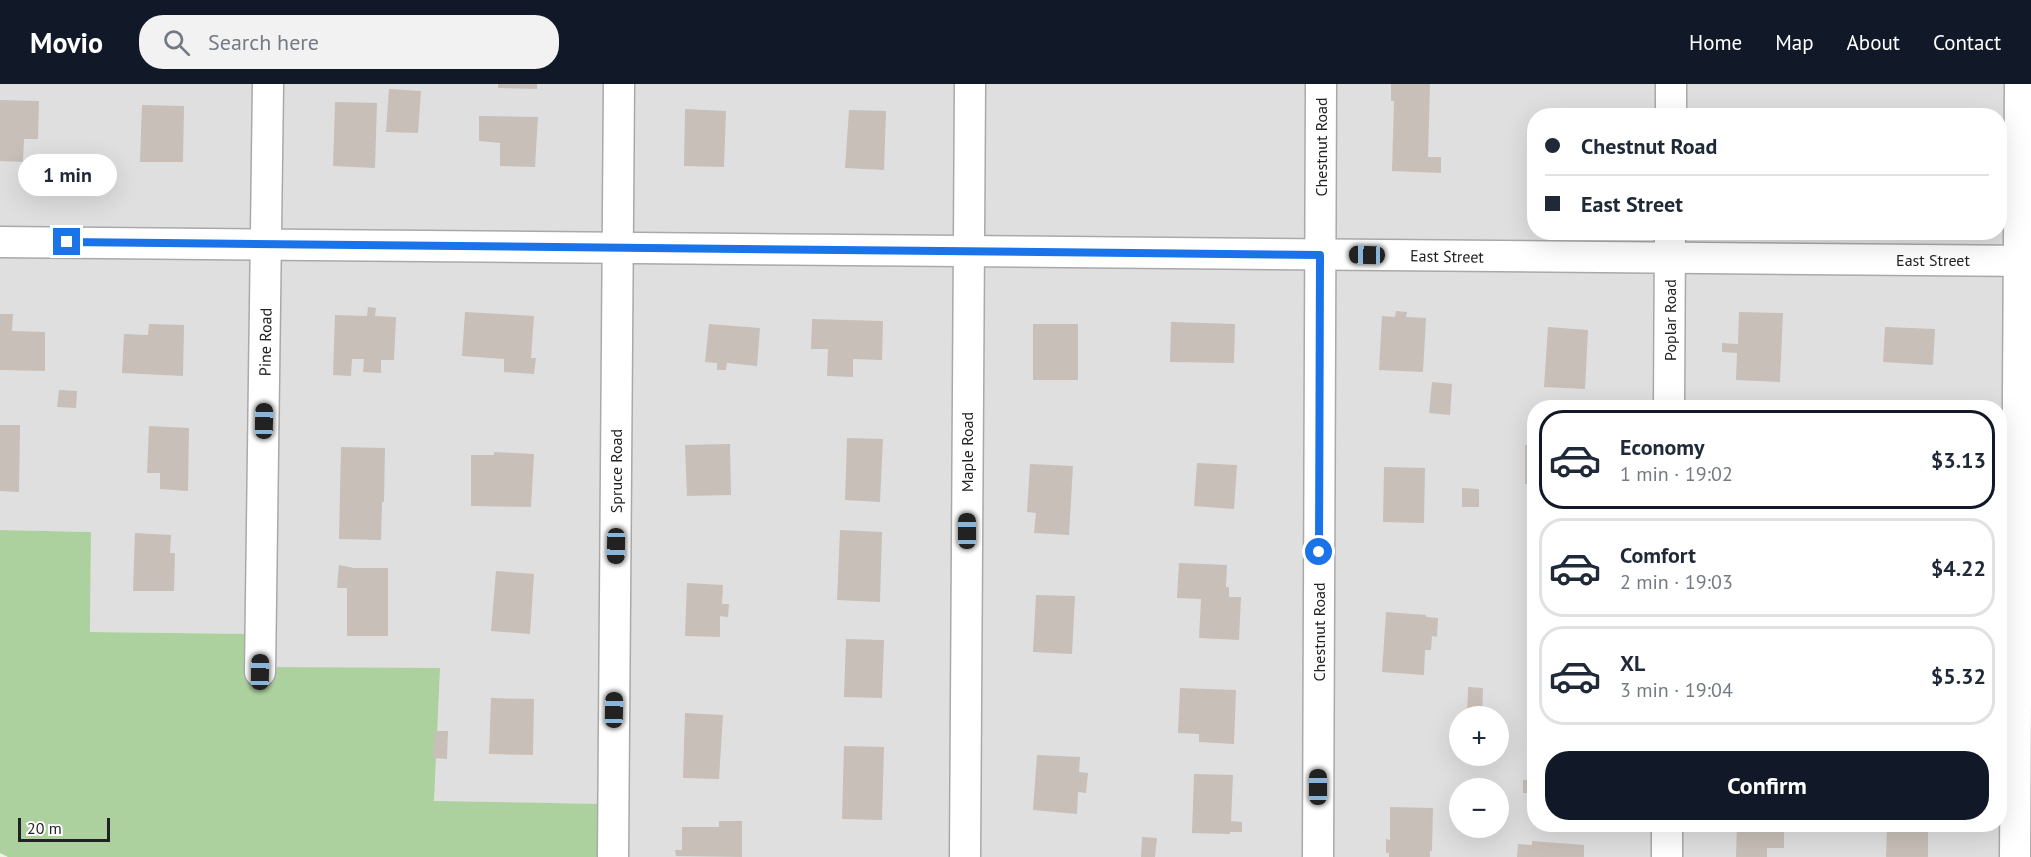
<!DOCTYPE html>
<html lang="en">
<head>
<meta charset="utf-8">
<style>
	body { margin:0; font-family:"PT Sans",sans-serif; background:#f2f2f3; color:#1f2937; height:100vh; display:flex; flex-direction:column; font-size:22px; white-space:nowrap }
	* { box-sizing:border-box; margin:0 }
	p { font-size:20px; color:#747a83 }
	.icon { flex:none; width:33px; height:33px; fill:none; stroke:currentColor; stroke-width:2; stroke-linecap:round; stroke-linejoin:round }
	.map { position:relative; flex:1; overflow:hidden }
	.drawer { position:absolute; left:1527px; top:316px; width:480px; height:432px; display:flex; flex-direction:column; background:#fff; border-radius:24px; box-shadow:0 6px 24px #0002 }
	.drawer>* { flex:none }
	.top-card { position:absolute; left:1527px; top:24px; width:480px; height:132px; border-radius:24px; box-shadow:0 6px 24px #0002; display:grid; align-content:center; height:132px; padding:0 18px; background:#fff }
	.fabs { position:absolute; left:1449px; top:622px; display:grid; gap:12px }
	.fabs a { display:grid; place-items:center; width:60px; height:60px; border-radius:50%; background:#fff; box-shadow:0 6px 24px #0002; font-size:30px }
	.scale { position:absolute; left:18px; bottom:15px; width:92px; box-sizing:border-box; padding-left:6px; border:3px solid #222; border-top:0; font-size:16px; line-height:21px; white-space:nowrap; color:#222; -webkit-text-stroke:4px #fff; paint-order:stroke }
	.end { position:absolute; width:27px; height:27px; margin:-14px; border:8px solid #1a73e8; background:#fff; box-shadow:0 0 0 3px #fff }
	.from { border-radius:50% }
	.bubble { position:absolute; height:42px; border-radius:21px; background:#fff; box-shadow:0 6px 24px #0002; font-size:20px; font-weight:700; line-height:42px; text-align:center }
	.car { position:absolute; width:18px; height:36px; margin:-18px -9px; border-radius:8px; box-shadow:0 0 4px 2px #0007; background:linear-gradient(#222 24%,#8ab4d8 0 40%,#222 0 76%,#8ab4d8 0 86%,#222 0) }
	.top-card b { display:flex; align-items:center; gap:21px; height:57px; font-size:22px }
	.top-card b+b { border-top:2px solid #e0e1e3 }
	.top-card i { width:15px; height:15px; background:#1f2937 }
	ul { padding:10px 0 0; list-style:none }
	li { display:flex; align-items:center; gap:18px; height:99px; margin:0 12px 9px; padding:0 6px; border:3px solid #e0e1e3; border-radius:24px }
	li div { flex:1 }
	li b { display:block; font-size:22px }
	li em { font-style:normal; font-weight:700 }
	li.selected { border-color:#111827 }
	li>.icon { width:54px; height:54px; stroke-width:1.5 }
	.action { display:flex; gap:12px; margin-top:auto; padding:12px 18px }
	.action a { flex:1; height:69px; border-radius:24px; background:#111827; color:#fff; font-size:24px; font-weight:700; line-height:69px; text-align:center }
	header { display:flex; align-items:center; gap:36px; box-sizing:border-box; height:84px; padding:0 30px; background:#111827; color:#fff }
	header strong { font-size:28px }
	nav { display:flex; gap:33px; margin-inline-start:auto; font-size:21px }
	.search { width:420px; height:54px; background:#f2f2f3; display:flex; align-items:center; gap:15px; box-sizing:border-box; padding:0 21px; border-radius:24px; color:#747a83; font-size:22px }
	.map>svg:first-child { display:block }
</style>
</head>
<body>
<header>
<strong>Movio</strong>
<div class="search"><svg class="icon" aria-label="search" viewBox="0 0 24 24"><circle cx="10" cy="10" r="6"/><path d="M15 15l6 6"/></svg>Search here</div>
<nav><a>Home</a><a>Map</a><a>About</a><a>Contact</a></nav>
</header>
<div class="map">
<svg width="2031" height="773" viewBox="0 0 2031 773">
	<rect width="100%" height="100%" fill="#f2efe9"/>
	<!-- residential -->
	<path fill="#e0dfdf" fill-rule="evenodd" d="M0,0H2031V773H607L605,720L434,718L261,583V550L90,548L91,448L0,446ZM1534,32H2000V148H1534ZM1534,324H2000V741H1534ZM1460,633H1498V672H1460ZM1460,705H1498V744H1460Z"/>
	<!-- forest -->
	<path fill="#add19e" d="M0,446L91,448L90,548L261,550V583L440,584L434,717L605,720L607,773H8L0,769Z"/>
	<!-- building -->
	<g fill="#c7bfb8">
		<path d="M498,0H537V5L498,4Z"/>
		<path d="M1391,0H1430L1428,73H1441V89L1392,87L1394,17H1391Z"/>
		<path d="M389,5L421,7L418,49L386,48Z"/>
		<path d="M0,16L39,17L38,55H24L23,78L0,77Z"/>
		<path d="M335,18L377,19L375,84L333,82Z"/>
		<path d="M142,21L184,22L183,78H140Z"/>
		<path d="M685,25L726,27L724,83L684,82Z"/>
		<path d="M849,26L886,27L884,86L845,84Z"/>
		<path d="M1876,27L1925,30V32H1876Z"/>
		<path d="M479,32L538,33L535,83L500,82V59L479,57Z"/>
		<path d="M1532,52L1534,53V102H1531Z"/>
		<path d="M368,223L376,224L375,232L396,233L394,276H381V289L363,288L364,275H352L351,292L333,291L335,231L367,232Z"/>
		<path d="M1396,227L1407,228L1406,233L1426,234L1423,288L1379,286L1382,232L1395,233Z"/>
		<path d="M465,228L534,232L531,274H536L534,290L504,288V275L462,272Z"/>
		<path d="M1739,228L1783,229L1780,298L1736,296L1737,269L1722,268V259L1738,260Z"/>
		<path d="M0,230H13L12,247L45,248V287L0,286Z"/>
		<path d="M812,235L883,237L882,276L853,275V293L827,292L828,265H811Z"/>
		<path d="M1171,238L1235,240L1234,279L1170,278Z"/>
		<path d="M149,240L184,241L183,292L122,289L124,250L148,251Z"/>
		<path d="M709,240L760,244L757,282L727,279L726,286H717V279L705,278Z"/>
		<rect x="1033" y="240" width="45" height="56"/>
		<path d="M1548,243L1588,246L1585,305L1544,303Z"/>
		<path d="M1885,243L1935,245L1933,281L1883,278Z"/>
		<path d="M1432,298L1452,300L1450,331L1429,329Z"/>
		<path d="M59,306L77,307L76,324L57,323Z"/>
		<path d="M0,341H20L19,408L0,407Z"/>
		<path d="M149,342L189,344L188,407L160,405V389H147Z"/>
		<path d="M847,354L883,355L880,418L845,416Z"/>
		<path d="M730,360L731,411L687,412L685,361Z"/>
		<rect x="1525" y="361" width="9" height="39"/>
		<path d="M341,363L385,364L384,418H382L381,456L339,455Z"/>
		<path d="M494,368L534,370L531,423L471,422V371H494Z"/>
		<path d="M1197,379L1237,381L1234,425L1194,422Z"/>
		<path d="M1030,380L1073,382L1069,451L1034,449L1036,429L1027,428Z"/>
		<path d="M1384,383L1425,384L1424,439L1383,438Z"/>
		<path d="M1462,404L1479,405V423H1462Z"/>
		<path d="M840,446L882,448L880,518L837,516Z"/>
		<path d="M135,449L171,451L170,469H175L174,507H133Z"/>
		<path d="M1179,479L1227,481L1226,503H1229V513H1241L1239,556L1199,554L1201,515L1177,514Z"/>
		<path d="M339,481L354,484H388V552H347V504H337Z"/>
		<path d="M496,487L534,490L530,550L491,547Z"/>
		<path d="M687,499L723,501L722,520H729L728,533L720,532V553L685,552Z"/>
		<path d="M1036,511L1075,512L1072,570L1033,568Z"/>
		<path d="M1386,528L1426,531V533L1438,534L1437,553L1432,552L1431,566H1425L1424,591L1382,588Z"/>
		<path d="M846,555L884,556L882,614L844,613Z"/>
		<path d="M1468,603L1483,604L1482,633H1467Z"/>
		<path d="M1180,604L1236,606L1234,660L1199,658V650L1178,649Z"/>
		<path d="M491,614L534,615L533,671L489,670Z"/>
		<path d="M685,629L723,631L719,695L683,694Z"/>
		<path d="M435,647H448L447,675L433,674Z"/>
		<path d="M844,662L884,663L882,736L842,735Z"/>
		<path d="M1037,671L1080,673L1079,688L1088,689L1086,709L1078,708L1077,730L1033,726Z"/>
		<path d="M1529,674H1534V719H1527L1528,709H1523V696H1528Z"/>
		<path d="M1194,690L1233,691L1231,737L1242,738V748H1230V750L1192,749Z"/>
		<path d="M1390,723L1433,724L1432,767H1430V773H1389V769H1386V755L1390,756Z"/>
		<path d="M719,737H742V773L676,772L675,766H682V743H719Z"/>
		<path d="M1737,741H1784V764H1767V773H1736Z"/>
		<path d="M1887,741H1928V773H1886Z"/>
		<path d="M1142,753L1157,754L1155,773H1141Z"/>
		<path d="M1532,757L1584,761V773H1517L1518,760L1532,761Z"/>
	</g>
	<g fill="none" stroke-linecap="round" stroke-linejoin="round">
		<!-- minor casing -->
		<g stroke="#a9a9a9" stroke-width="33">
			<g id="minor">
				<path d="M1671,32V0"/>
				<path d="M0,158L2031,177"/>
				<path d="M1669,324L1670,148"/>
				<path d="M260,588L268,0"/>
				<path d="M613,773L619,0"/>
				<path d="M965,773L970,0"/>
				<path d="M1318,773L1321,0"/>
				<path d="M1667,773V741"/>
				<path d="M2015,773L2020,0"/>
			</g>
		</g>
		<!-- minor -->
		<use href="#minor" stroke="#fff" stroke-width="30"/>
	</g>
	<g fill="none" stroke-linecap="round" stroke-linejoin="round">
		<!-- route -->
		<path stroke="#1a73e8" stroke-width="8" d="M67,158L1320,171L1319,468"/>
	</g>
	<g text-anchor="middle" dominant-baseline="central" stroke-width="4.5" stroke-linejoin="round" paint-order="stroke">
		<!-- street labels -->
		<g font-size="16" fill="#222" stroke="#fff">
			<text transform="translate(1321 63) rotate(-90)">Chestnut Road</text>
			<text transform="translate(1447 172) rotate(1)">East Street</text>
			<text x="1933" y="176">East Street</text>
			<text transform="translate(1670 236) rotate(-90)">Poplar Road</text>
			<text transform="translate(265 258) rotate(-89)">Pine Road</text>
			<text transform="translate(967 368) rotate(-90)">Maple Road</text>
			<text transform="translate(616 387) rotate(-90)">Spruce Road</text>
			<text transform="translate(1319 548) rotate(-90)">Chestnut Road</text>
		</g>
	</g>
</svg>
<div class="fabs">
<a>+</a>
<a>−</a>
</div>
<div class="scale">20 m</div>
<i class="end from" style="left:1319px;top:468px"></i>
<i class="end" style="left:67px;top:158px"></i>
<div class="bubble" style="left:18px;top:70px;width:99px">1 min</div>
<i class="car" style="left:1367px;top:171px;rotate:271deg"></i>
<i class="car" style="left:264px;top:337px;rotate:1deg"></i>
<i class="car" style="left:967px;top:447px;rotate:0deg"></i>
<i class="car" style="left:616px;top:462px;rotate:181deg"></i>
<i class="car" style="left:260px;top:588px;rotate:1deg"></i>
<i class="car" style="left:614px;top:626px;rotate:1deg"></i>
<i class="car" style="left:1318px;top:703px;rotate:0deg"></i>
<div class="top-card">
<b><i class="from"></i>Chestnut Road</b>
<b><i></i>East Street</b>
</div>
<section class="drawer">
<ul>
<li class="selected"><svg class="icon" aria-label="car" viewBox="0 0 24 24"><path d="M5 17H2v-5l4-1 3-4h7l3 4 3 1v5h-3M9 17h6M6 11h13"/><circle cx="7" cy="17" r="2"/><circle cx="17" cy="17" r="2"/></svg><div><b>Economy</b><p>1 min · 19:02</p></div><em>$3.13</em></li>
<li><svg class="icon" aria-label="car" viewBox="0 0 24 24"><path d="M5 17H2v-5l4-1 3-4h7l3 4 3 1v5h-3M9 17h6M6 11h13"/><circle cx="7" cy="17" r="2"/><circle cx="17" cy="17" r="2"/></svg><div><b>Comfort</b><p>2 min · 19:03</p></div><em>$4.22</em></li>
<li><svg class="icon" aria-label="car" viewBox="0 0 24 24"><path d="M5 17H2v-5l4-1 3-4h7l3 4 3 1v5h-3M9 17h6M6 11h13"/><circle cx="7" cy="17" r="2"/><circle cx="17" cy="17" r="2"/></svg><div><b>XL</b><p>3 min · 19:04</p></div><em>$5.32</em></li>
</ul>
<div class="action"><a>Confirm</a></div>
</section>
</div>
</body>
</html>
